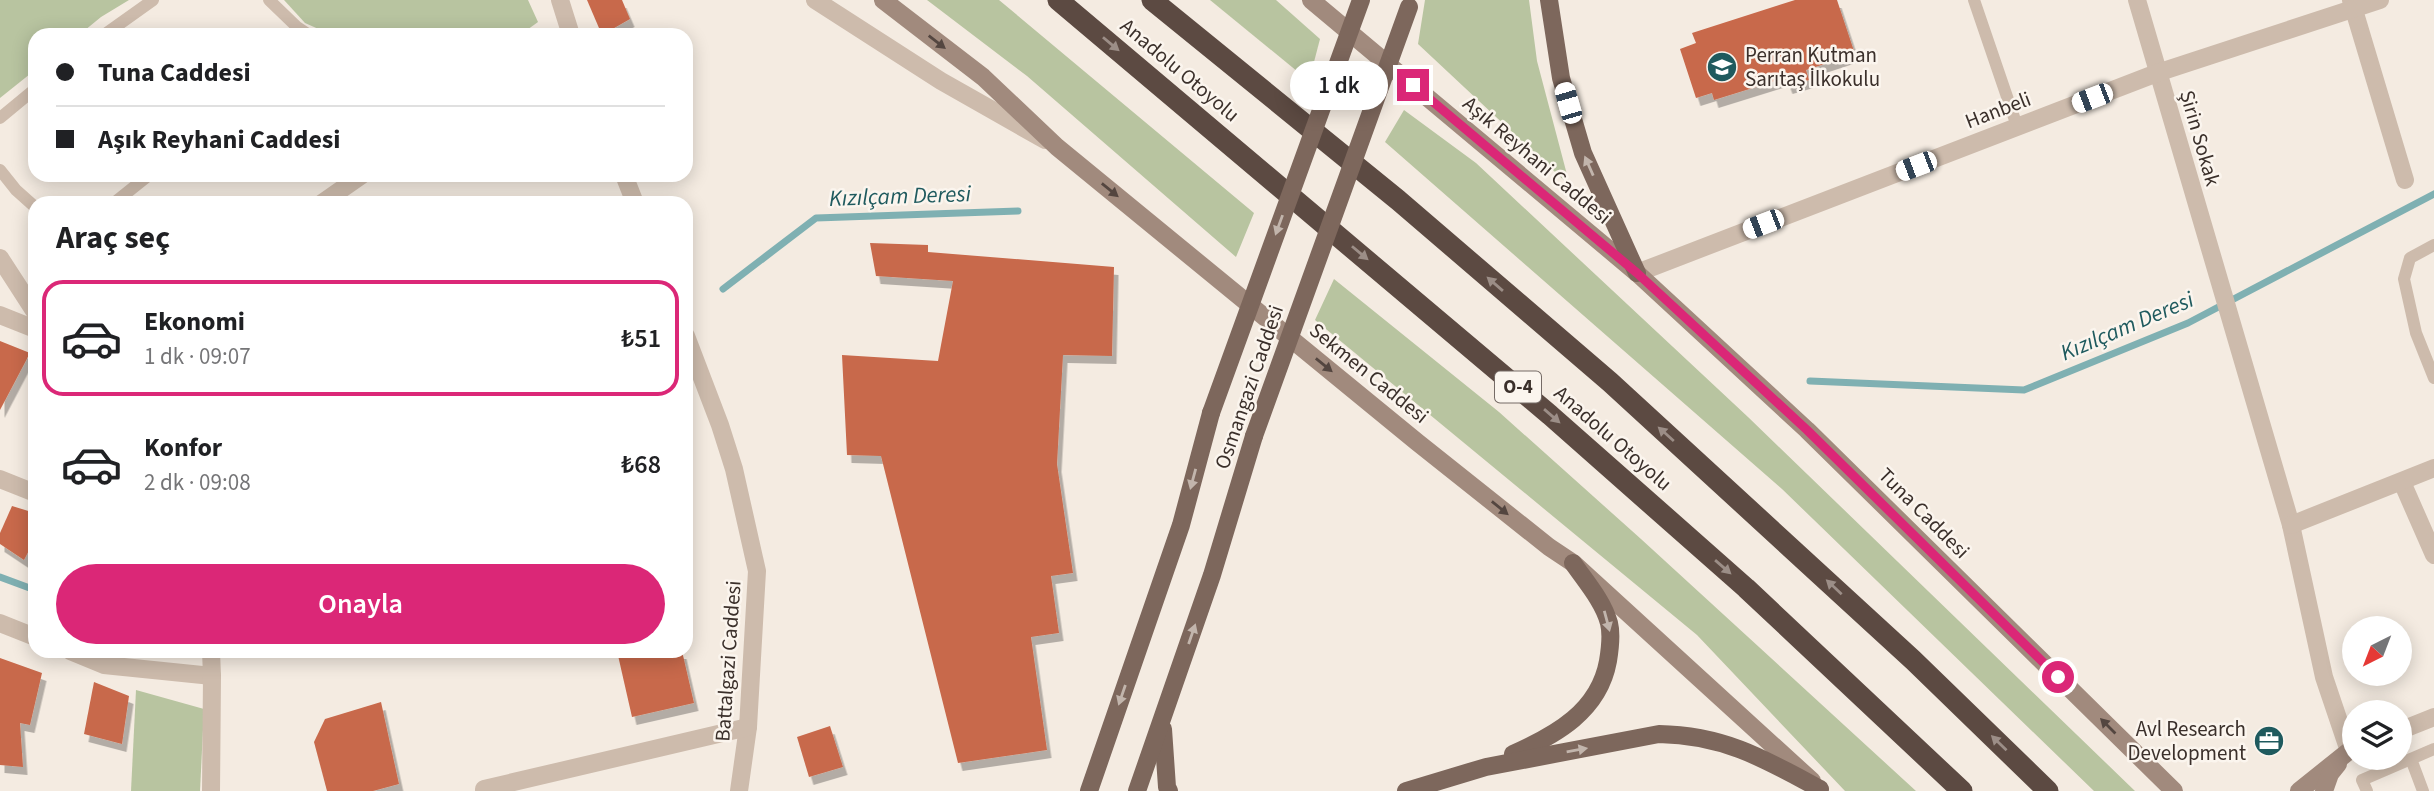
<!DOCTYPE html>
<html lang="tr">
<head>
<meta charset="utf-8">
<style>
	body { margin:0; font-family:"Source Sans 3",sans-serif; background:#f6f6f6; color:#202124; height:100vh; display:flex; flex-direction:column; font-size:26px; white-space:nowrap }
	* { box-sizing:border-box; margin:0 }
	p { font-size:23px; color:#757577 }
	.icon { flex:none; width:38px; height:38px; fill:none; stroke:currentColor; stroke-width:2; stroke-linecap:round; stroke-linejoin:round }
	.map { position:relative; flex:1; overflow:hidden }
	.side { position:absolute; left:28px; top:196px; width:665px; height:462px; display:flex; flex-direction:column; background:#fff; border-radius:21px; box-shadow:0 4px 18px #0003 }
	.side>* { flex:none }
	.banner { position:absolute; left:28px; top:28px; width:665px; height:154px; border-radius:21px; box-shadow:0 4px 18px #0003; display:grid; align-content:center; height:154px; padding:0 28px; background:#fff }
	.needle { width:46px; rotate:222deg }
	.fabs { position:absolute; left:2342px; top:616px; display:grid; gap:14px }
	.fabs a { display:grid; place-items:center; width:70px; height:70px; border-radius:50%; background:#fff; box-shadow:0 4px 18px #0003; font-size:35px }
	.end { position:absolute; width:32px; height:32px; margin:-16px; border:9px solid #db2777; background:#fff; box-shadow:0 0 0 4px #fff }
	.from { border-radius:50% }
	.bubble { position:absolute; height:49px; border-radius:24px; background:#fff; box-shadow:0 4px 18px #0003; font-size:23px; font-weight:600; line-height:49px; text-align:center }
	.car { position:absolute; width:21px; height:42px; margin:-21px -10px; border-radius:9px; box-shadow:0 0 5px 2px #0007; background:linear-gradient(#fff 24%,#345 0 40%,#fff 0 76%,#345 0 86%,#fff 0) }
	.banner b { display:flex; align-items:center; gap:24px; height:66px; font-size:26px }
	.banner b+b { border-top:2px solid #e0e0e0 }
	.banner i { width:18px; height:18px; background:#202124 }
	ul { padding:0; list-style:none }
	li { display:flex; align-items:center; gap:21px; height:116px; margin:0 14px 10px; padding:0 14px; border:4px solid transparent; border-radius:21px }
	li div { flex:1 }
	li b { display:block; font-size:26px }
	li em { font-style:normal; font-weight:600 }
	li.current { border-color:#db2777 }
	li>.icon { width:63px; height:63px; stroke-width:1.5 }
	h2 { padding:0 28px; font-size:32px; line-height:84px }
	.cta { display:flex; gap:14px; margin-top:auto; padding:14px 28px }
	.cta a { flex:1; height:80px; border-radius:42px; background:#db2777; color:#fff; font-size:28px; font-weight:600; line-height:80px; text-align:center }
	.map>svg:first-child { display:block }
</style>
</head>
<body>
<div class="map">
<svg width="2434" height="791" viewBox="0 0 2434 791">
	<defs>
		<filter id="shadow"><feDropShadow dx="4.5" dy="8" stdDeviation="0" flood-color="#0004"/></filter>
	</defs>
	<rect width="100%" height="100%" fill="#f4ebe1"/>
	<!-- green -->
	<g fill="#b8c4a0">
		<path d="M0,0H129L101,17L79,35H35V70L0,98Z"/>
		<path d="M284,0H528L538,22L520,35H332L305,23Z"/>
		<path d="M927,0H999L1254,213L1236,257L1027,76Z"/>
		<path d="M1210,0H1276L1320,39L1309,81Z"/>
		<path d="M1425,0H1529L1537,61L1570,186L1418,44Z"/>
		<path d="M1404,110L1476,163L1748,417L2135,791H2094L1782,489L1385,142Z"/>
		<path d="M1334,279L1499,412L1641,539L1916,791H1845L1697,635L1315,320Z"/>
		<path d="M136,690L204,709L200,791H131Z"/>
	</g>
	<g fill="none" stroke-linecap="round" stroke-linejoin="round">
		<!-- stream -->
		<g stroke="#7fb0b2" stroke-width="7">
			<path d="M723,289L816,218L1018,211"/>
			<path d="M1810,381L2024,390L2188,323L2434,194"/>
			<path d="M0,577L35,590"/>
		</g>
	</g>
	<!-- building -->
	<g fill="#c8694b" filter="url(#shadow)">
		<path d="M587,0H622L630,19L602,35Z"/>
		<path d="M1795,0H1837L1855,54L1806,70L1809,80L1788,86L1785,78L1714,100L1712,93L1696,98L1680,49L1696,43L1692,33Z"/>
		<path d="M870,243L928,245V252L1114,267L1112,356L1063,355L1057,464L1073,573L1051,576L1059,633L1031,637L1047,750L958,763L881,456L847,455L842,355L938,361L953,281L876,276Z"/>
		<path d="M0,341L30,353L0,410Z"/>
		<path d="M12,506L35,513V539L24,560L0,544V533Z"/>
		<path d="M617,651H682L694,703L632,717Z"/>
		<path d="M0,658L42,673L30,725L20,723L23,767L0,765Z"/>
		<path d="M94,682L129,696L122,744L84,734Z"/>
		<path d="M381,702L399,784L373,791H327L314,742L325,719Z"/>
		<path d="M830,726L843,767L809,777L797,737Z"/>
	</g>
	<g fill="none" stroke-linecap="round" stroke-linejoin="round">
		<!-- service -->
		<g stroke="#cdbbac" stroke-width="12">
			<path d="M269,0L297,27L309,35"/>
			<path d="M1974,0L2017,126"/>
			<path d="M104,35L153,0"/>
			<path d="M0,118L35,89"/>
			<path d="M0,170L16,190L35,207"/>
			<path d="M114,203L149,175"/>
			<path d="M2434,245L2410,258L2404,279L2416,333L2434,378"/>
			<path d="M2411,759L2423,791"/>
			<path d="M2367,791L2362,780L2434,749"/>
		</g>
		<!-- minor -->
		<g stroke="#cdbbac" stroke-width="18">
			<path d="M560,0L571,35"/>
			<path d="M815,0L941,81L1045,140"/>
			<path d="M2137,0L2291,525L2324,677L2349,751L2354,749"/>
			<path d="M2351,0L2405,180"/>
			<path d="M624,175L635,203"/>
			<path d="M322,203L362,175"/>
			<path d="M0,258L35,312"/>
			<path d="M1637,273L2157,73L2380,0"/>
			<path d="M0,315L35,329"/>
			<path d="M686,336L720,425L734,469L757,571L748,727L739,791"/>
			<path d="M0,479L35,493"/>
			<path d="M2402,482L2434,555"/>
			<path d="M2291,525L2434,468"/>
			<path d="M0,623L35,637"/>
			<path d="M70,651L104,665L212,676L211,651"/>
			<path d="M2399,731L2434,717"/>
			<path d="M211,791L212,676"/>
			<path d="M484,791V789L748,727"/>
		</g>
		<!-- secondary -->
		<g stroke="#a18a7d" stroke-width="18">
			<path d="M883,0L983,77L1057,147L1417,442L1549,547L1573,563L1812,781"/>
			<path d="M1311,0L1637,273L1807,430L2174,791"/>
			<path d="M2299,791L2349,751"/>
			<path d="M2324,791L2330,774L2338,764"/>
		</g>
		<!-- primary -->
		<g stroke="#7d675c" stroke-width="18">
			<path d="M1549,0L1561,78L1583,153L1637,273"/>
			<path d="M1163,729L1167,787L1169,791"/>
			<path d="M1513,754C1556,735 1599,711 1608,661C1610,649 1612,635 1609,623C1603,601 1586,582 1573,563"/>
			<path d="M1089,791L1181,525L1211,413"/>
			<path d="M1137,791L1212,575L1254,436"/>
			<path d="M1406,791L1486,767L1659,734C1724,735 1765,759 1820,789"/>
		</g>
		<!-- motorway -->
		<g stroke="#5c4a42" stroke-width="21">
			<path d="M1058,0L1550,415L1746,588L1962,791"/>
			<path d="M1152,0L1398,200L1610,382L1913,660L2048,791"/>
		</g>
		<!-- primary-bridge -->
		<g stroke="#7d675c" stroke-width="18">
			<path d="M1211,413L1361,0"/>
			<path d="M1254,436L1409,7"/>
		</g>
	</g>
	<!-- one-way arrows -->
	<defs><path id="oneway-solid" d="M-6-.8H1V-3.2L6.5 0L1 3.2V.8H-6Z" transform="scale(1.75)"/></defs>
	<g fill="#544640">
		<use href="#oneway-solid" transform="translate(937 42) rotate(38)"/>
		<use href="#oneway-solid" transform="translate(1110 190) rotate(39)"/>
		<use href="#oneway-solid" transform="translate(1324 365) rotate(39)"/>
		<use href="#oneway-solid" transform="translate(1500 508) rotate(39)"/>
		<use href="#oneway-solid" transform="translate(2108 726) rotate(-135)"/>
	</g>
	<g fill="#9c8e87">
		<use href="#oneway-solid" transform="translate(1111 44) rotate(40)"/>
		<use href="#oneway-solid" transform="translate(1360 253) rotate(40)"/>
		<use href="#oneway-solid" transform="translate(1495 284) rotate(-139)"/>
		<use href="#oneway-solid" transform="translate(1552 416) rotate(41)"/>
		<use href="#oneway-solid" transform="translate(1666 434) rotate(-138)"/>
		<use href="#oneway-solid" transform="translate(1723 567) rotate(41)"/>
		<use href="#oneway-solid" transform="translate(1834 587) rotate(-137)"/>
		<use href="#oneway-solid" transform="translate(1999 743) rotate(-136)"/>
	</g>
	<g fill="#c2b5ac">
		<use href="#oneway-solid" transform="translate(1589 166) rotate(-114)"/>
		<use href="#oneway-solid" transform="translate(1279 225) rotate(110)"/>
		<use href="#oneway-solid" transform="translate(1193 479) rotate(105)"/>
		<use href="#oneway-solid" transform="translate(1607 621) rotate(75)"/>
		<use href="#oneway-solid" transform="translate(1192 634) rotate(-71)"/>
		<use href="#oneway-solid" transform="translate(1122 695) rotate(109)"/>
		<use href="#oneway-solid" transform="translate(1577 750) rotate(-10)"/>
	</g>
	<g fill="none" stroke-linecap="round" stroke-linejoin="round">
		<!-- route -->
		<path stroke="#db2777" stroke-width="9" d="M1413,85L1637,273L1807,430L2058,677"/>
	</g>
	<!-- icons -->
	<defs>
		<g id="school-disc" transform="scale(1.575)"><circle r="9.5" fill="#1f5a5e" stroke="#fbf5ee"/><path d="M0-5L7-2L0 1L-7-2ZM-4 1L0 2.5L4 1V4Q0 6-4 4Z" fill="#fff"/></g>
		<g id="office-disc" transform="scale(1.575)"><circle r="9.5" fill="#1f5a5e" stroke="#fbf5ee"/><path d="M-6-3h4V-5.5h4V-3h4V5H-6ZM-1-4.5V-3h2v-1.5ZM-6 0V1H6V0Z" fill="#fff"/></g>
	</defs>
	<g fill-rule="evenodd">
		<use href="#school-disc" x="1722" y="67"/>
		<use href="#office-disc" x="2269" y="741"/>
	</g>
	<g text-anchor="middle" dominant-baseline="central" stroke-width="5" stroke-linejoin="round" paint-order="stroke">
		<!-- shield labels -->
		<rect fill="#fbf5ee" stroke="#756b66" stroke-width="2" x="1495" y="371.5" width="46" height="31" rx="5"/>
		<g font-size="19" font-weight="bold" fill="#3b302b">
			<text x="1518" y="387">O-4</text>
		</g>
		<!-- poi labels -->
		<g font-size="21" fill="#3b302b" stroke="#fbf5ee" text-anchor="start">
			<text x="1745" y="55">Perran Kutman<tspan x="1745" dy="24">Sarıtaş İlkokulu</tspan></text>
			<text x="2246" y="729" text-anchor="end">Avl Research<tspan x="2246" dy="24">Development</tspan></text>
		</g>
		<!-- street labels -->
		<g font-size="21" fill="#3b302b" stroke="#fbf5ee">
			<text transform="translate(1180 70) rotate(40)">Anadolu Otoyolu</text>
			<text transform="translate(1998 110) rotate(-21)">Hanbeli</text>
			<text transform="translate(2200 138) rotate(74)">Şirin Sokak</text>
			<text transform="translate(1537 160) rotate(40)">Aşık Reyhani Caddesi</text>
			<text transform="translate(1369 373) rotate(39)">Sekmen Caddesi</text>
			<text transform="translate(1249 387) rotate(-71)">Osmangazi Caddesi</text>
			<text transform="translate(1613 438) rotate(41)">Anadolu Otoyolu</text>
			<text transform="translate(1924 513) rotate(45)">Tuna Caddesi</text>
			<text transform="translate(728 661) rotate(-86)">Battalgazi Caddesi</text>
		</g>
		<!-- water labels -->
		<g font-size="23" font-style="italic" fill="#1f5a5e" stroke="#fbf5ee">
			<text transform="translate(900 196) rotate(-2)">Kızılçam Deresi</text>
			<text transform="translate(2127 326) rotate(-23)">Kızılçam Deresi</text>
		</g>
	</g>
</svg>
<div class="fabs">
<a><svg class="needle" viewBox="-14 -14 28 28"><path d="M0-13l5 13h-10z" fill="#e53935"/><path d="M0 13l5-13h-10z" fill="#757577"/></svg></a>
<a><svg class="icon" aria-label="layers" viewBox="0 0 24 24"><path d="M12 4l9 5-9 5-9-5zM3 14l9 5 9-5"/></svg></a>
</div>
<i class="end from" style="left:2058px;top:677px"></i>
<i class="end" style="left:1413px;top:85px"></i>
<div class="bubble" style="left:1290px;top:61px;width:98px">1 dk</div>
<i class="car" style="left:2092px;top:98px;rotate:249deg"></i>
<i class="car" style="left:1568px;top:103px;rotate:344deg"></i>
<i class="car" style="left:1916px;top:166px;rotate:249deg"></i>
<i class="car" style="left:1763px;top:224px;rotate:249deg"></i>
<div class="banner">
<b><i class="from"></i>Tuna Caddesi</b>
<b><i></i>Aşık Reyhani Caddesi</b>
</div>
<section class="side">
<h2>Araç seç</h2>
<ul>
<li class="current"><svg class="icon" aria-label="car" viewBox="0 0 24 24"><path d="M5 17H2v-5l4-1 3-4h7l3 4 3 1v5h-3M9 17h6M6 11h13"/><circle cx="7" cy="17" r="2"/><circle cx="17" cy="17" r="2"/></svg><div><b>Ekonomi</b><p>1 dk · 09:07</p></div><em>₺51</em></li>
<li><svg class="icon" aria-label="car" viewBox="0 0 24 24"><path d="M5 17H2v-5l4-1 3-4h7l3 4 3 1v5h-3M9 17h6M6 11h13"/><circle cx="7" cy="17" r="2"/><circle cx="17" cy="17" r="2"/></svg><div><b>Konfor</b><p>2 dk · 09:08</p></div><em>₺68</em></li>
</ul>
<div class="cta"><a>Onayla</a></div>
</section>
</div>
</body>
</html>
